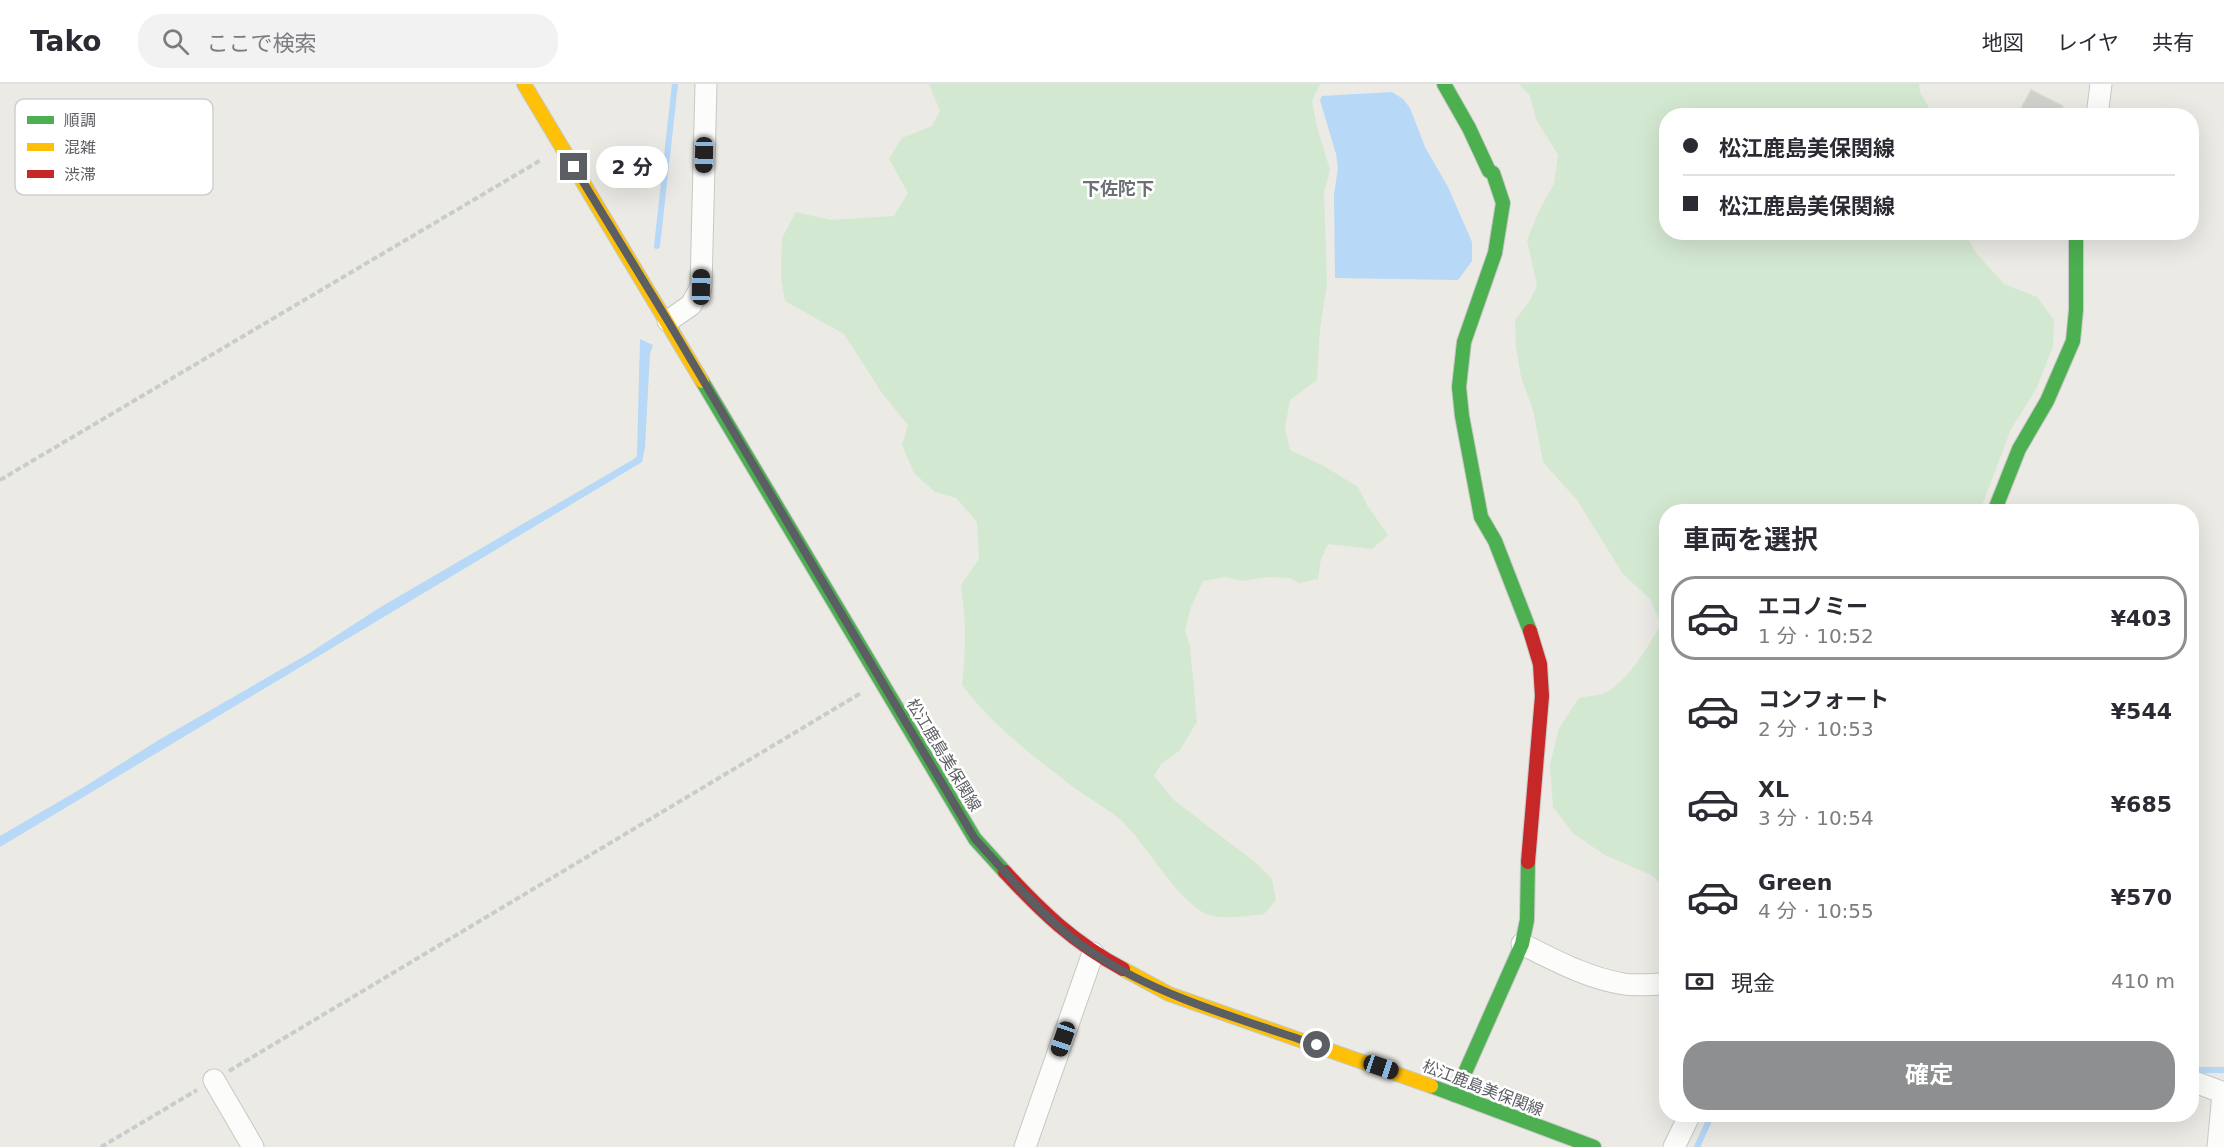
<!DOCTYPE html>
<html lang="ja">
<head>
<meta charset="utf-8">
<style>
	body { margin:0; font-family:"DejaVu Sans","Noto Sans JP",sans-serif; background:#f2f2f3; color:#2b2b33; height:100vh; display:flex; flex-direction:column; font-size:22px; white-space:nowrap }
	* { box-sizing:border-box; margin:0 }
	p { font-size:20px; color:#7c7c81 }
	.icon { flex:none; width:33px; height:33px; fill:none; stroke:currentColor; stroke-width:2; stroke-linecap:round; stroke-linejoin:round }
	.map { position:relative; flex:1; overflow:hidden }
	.drawer { position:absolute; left:1659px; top:420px; width:540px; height:618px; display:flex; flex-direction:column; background:#fff; border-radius:24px; box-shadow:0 6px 24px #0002 }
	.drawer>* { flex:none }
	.top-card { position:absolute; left:1659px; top:24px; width:540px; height:132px; border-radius:24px; box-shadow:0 6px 24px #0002; display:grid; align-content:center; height:132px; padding:0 24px; background:#fff }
	.end { position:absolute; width:27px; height:27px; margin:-14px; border:8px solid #5b5e63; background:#fff; box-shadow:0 0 0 3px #fff }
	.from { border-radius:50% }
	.bubble { position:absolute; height:42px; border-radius:21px; background:#fff; box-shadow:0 6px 24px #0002; font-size:20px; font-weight:700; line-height:42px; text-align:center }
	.car { position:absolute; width:18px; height:36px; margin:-18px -9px; border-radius:8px; box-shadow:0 0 4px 2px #0007; background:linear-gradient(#222 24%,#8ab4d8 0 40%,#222 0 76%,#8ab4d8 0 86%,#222 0) }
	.top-card b { display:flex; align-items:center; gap:21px; height:57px; font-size:22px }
	.top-card b+b { border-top:2px solid #e1e1e2 }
	.top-card i { width:15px; height:15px; background:#2b2b33 }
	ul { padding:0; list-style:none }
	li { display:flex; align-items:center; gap:18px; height:84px; margin:0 12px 9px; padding:0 12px; border:3px solid transparent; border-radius:24px }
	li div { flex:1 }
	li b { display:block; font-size:22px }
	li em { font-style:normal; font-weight:700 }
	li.selected { border-color:#8d8f90 }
	li>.icon { width:54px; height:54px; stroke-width:1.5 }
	h2 { padding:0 24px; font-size:27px; line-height:72px }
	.pay { display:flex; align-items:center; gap:15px; height:66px; padding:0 24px; font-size:22px }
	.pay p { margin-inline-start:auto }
	.cta { display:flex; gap:12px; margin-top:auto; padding:12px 24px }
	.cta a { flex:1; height:69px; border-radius:24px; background:#8d8f90; color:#fff; font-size:24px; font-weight:700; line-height:69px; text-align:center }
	header { display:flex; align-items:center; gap:36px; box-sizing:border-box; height:84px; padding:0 30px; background:#fff; border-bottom:2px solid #e1e1e2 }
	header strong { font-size:28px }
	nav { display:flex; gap:33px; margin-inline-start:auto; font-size:21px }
	.search { width:420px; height:54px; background:#f2f2f3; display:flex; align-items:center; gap:15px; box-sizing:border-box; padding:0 21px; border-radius:24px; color:#7c7c81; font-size:22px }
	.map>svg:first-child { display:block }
</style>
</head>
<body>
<header>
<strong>Tako</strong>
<div class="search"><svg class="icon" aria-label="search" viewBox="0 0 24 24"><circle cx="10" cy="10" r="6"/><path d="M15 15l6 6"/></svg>ここで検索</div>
<nav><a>地図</a><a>レイヤ</a><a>共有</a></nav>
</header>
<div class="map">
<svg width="2224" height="1063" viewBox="0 0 2224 1063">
	<rect width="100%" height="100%" fill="#ebeae5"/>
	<!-- green -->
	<g fill="#d3e8d1">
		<path d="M929,0H1320L1312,17L1317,43L1330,86L1324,109L1327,200L1320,245L1317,296L1290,316L1285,344L1290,366L1324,382L1358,403L1367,421L1388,451L1372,465L1328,460L1321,475L1318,495L1300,499L1289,494L1269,493L1242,497L1226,493L1203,497L1191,523L1185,546L1190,562L1197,638L1179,667L1161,680L1154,692L1175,717L1256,779L1272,795L1276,816L1264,830C1248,832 1216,837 1202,828C1171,807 1150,766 1124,739C1111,726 1091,716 1076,705C1035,674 993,642 962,601C966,566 966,537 961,501L979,475L977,438L956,414L935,408L914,389L902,361L908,341L882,309L844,250L785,217L781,194L782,154L796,128L831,136L894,132L908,109L889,75L902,54L932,42L940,27Z"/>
		<path d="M1519,0H1919L1920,8L1933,31L1666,32V148L1965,149L1976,169L2004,200L2037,213L2054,236L2053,263L2036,305L2011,345L1980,427L1888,428L1882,425L1875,428H1666V807L1653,792L1603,770L1573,749L1553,723L1550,681L1559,644L1579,614C1587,612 1600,612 1607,608C1630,594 1648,563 1661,540L1650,515L1623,490L1577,416L1543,378L1533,326L1521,293L1516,263L1515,236L1529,218L1537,202L1527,156L1540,125L1554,100L1558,71L1536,35L1530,12Z"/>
	</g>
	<!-- water -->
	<g fill="#b7d8f7">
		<path d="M1392,8L1403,15L1410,24L1425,63L1448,103L1472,158V177L1458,196L1335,194L1334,111L1338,84L1336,70L1320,16L1322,12Z"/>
		<path d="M640,255L653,261L650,269L645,363L642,378L0,763V752L84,703L157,657L308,570L379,524L634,375L637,372Z"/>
	</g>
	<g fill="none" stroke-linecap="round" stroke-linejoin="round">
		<!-- stream -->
		<g stroke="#b7d8f7" stroke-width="6">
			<path d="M657,162L675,0"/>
			<path d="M2192,983L2200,986H2224"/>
			<path d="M1697,1063L1712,1030"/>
		</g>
	</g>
	<!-- building -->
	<path fill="#d1d1ce" stroke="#dad9d4" stroke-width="1.5" d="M2031,6L2063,22L2059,32H2017Z"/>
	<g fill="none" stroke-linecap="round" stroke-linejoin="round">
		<!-- street casing -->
		<g stroke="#c7c7c6" stroke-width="23">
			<g id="street">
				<path d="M2097,32L2101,0"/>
				<path d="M668,237L691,221L701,203L706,0"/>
				<path d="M1522,860C1554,876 1587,894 1624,900C1637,902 1653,900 1666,900"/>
				<path d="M214,996L253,1063"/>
				<path d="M2192,997L2224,1009"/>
				<path d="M1025,1063L1093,869"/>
				<path d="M1674,1063L1690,1030"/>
				<path d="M2218,1063L2223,1009"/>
			</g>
		</g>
		<!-- fast casing -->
		<g stroke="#c8c8c7" stroke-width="16">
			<g id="fast">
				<path d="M1444,0L1469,44L1489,87L1493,89L1503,119L1495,169L1464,258L1459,303L1462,332L1481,433L1495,457L1530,547"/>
				<path d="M702,297L975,755L1005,788"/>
				<path d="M1994,428L2019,365L2047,317L2073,257L2076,226V148"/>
				<path d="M1431,1002L1594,1063"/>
				<path d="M1455,1011L1522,860L1527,836L1528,778"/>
			</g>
		</g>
		<!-- slow casing -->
		<g stroke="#c8c8c7" stroke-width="16">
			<g id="slow">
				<path d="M524,0L702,297"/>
				<path d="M1123,885L1169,910L1431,1002"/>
			</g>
		</g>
		<!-- jam casing -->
		<g stroke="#c8c8c7" stroke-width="16">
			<g id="jam">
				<path d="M1528,778L1542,612L1540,580L1530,547"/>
				<path d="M1005,788C1042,828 1074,859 1123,885"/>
			</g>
		</g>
		<!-- path -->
		<g stroke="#c8ccca" stroke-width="4" stroke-dasharray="6 3" stroke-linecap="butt">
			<path d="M0,396L541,76"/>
			<path d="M229,987L861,609"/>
			<path d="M101,1063L197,1006"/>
		</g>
		<!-- street -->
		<use href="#street" stroke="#fcfcfb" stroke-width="21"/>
		<!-- fast -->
		<use href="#fast" stroke="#4caf50" stroke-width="14"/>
		<!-- slow -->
		<use href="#slow" stroke="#ffc107" stroke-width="14"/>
		<!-- jam -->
		<use href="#jam" stroke="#c62828" stroke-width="14"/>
	</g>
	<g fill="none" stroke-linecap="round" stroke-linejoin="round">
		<!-- route -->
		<path stroke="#5b5e63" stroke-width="8" d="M574,83L668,237L975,755C1012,795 1048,840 1093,869C1161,914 1241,935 1317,961"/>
	</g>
	<g text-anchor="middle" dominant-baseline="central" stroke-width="5" stroke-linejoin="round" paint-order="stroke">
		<!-- street labels -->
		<g font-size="16" fill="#5b5e63" stroke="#fff">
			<text transform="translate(944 671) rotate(59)">松江鹿島美保関線</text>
			<text transform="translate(1483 1004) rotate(21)">松江鹿島美保関線</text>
		</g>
		<!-- neighbourhood labels -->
		<g font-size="18" font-weight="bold" fill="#6c7075" stroke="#fff">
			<text x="1118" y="104">下佐陀下</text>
		</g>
	</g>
	<!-- legend -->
	<rect x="15" y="15" width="198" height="96" rx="9" fill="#fff" stroke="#cecfd0" stroke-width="1.5"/>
	<rect x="27" y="32" width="27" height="8" fill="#4caf50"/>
	<rect x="27" y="59" width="27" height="8" fill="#ffc107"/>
	<rect x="27" y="86" width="27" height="8" fill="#c62828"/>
	<g font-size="16" fill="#5b5e63">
		<text x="64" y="42">順調</text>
		<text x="64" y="69">混雑</text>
		<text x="64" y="96">渋滞</text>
	</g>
</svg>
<i class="end from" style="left:1317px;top:961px"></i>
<i class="end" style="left:574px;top:83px"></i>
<div class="bubble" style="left:596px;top:62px;width:72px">2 分</div>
<i class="car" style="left:704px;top:71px;rotate:181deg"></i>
<i class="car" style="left:701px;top:203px;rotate:1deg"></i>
<i class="car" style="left:1063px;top:955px;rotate:199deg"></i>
<i class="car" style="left:1381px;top:983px;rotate:109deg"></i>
<div class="top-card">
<b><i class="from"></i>松江鹿島美保関線</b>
<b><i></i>松江鹿島美保関線</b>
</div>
<section class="drawer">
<h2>車両を選択</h2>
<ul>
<li class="selected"><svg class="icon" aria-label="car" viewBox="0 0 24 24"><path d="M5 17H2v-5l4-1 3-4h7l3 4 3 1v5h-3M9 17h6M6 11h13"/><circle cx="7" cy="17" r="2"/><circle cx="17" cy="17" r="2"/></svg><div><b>エコノミー</b><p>1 分 · 10:52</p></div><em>¥403</em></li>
<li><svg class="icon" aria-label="car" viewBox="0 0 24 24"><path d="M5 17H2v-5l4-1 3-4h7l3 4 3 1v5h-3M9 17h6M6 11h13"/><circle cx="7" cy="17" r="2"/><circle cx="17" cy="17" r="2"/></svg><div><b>コンフォート</b><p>2 分 · 10:53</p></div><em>¥544</em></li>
<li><svg class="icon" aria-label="car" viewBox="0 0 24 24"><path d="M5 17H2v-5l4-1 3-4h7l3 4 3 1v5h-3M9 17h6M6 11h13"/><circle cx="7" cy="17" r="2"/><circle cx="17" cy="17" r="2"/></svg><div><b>XL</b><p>3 分 · 10:54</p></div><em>¥685</em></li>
<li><svg class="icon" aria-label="car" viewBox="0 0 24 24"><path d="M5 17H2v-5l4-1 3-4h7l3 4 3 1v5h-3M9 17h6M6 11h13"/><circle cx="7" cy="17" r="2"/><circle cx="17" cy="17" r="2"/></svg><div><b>Green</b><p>4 分 · 10:55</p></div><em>¥570</em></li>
</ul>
<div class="pay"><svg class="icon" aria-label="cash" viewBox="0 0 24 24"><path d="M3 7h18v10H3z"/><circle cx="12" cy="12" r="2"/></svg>現金<p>410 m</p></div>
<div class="cta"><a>確定</a></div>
</section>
</div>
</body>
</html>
